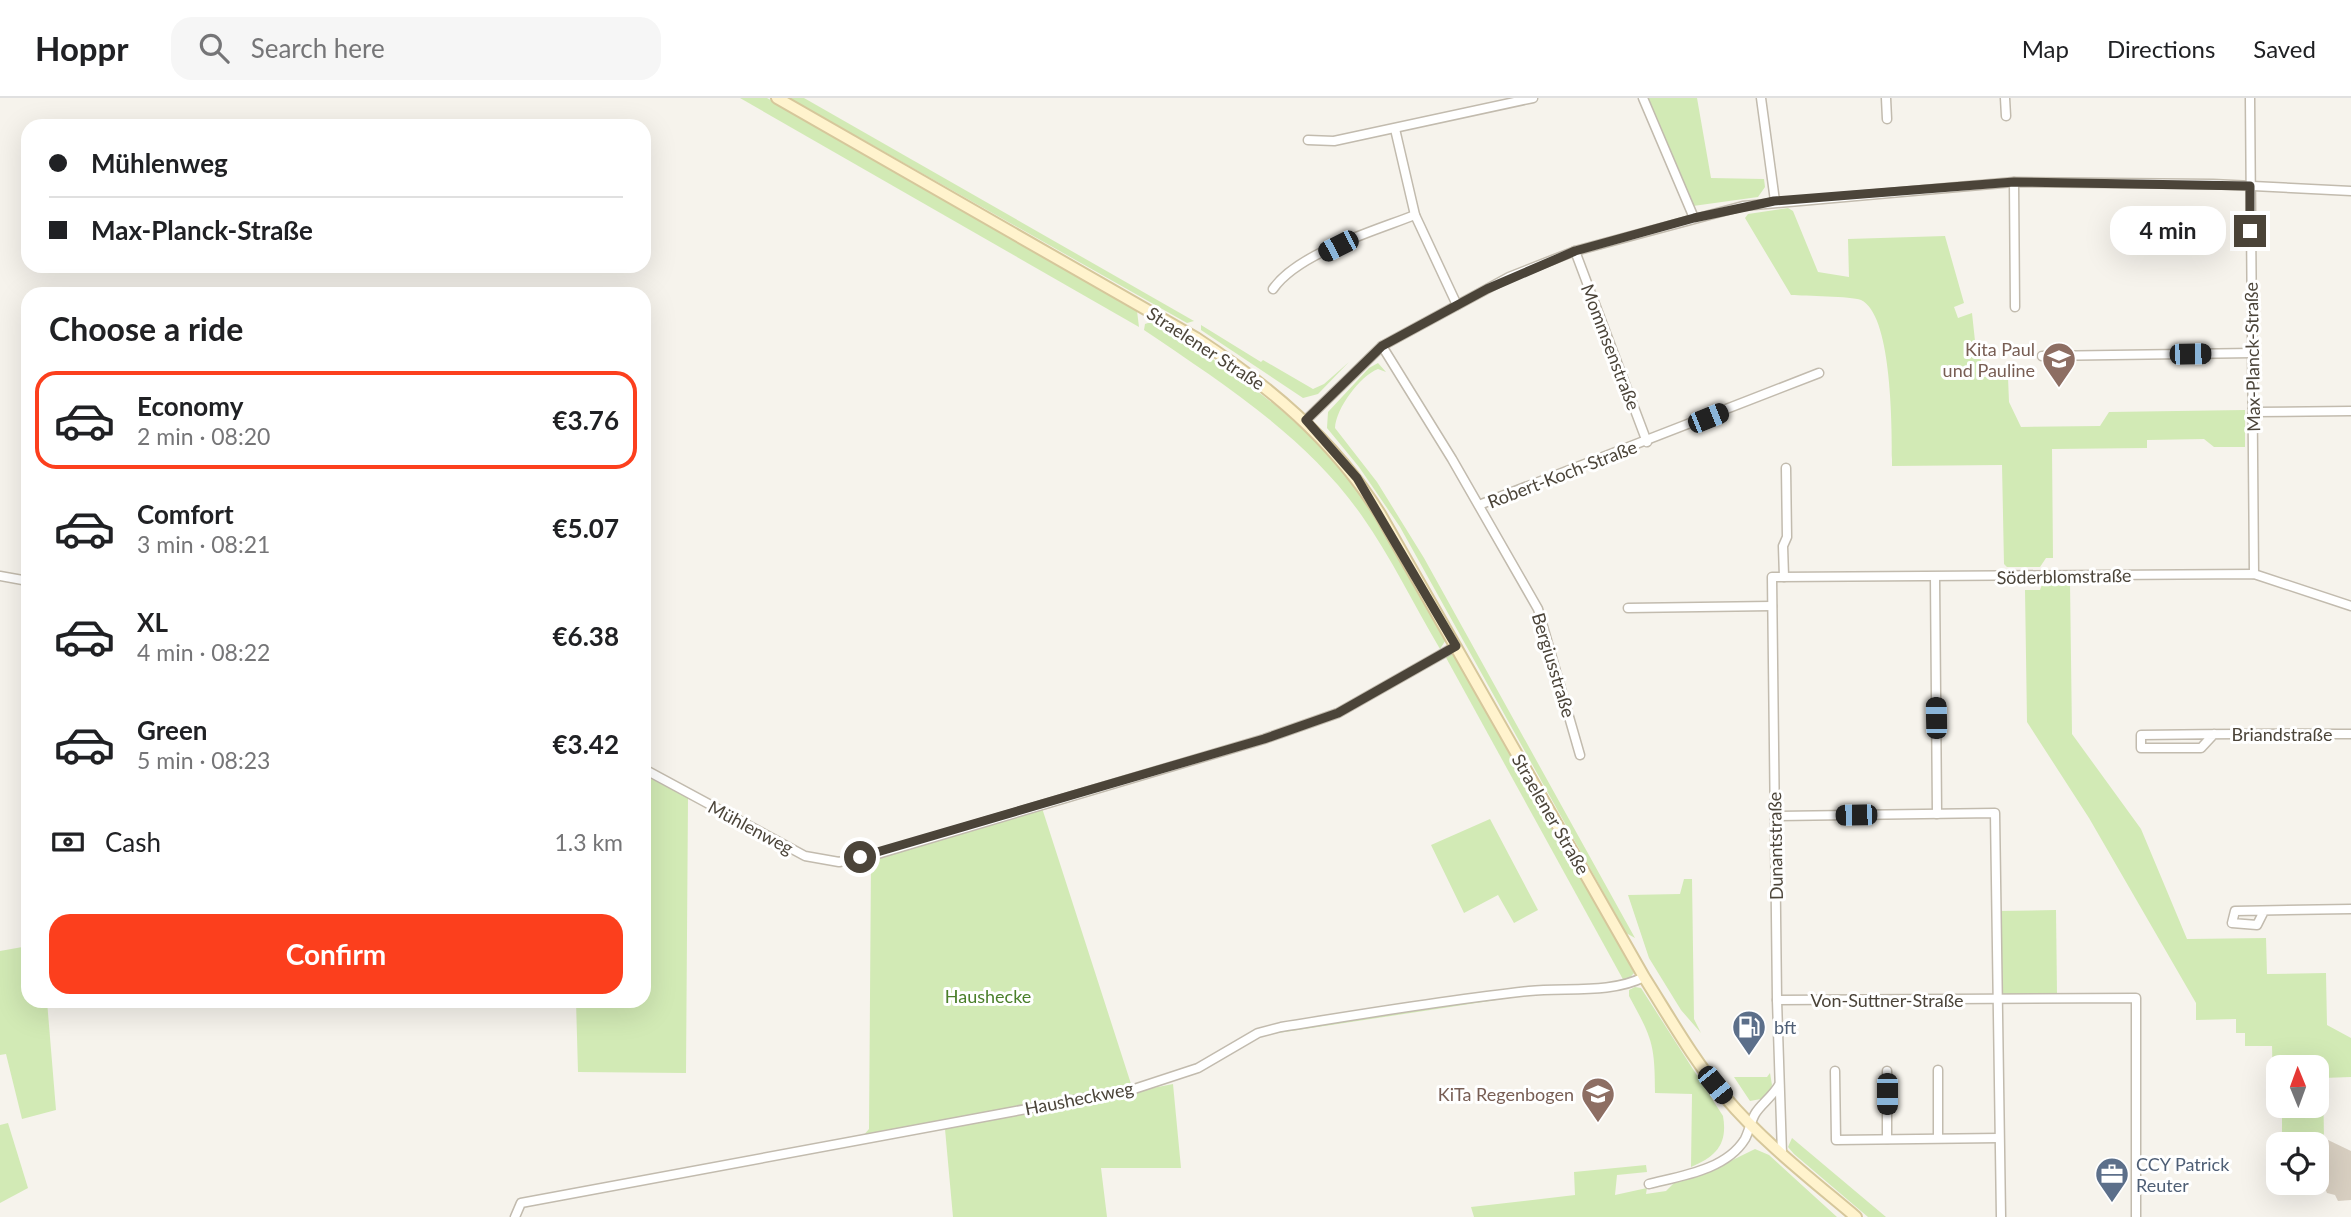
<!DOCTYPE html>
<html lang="en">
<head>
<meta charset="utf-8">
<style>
	body { margin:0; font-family:Lato,sans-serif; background:#f6f6f6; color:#202124; height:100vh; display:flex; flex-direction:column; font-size:26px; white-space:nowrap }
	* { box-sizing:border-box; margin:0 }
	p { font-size:23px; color:#757577 }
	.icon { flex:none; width:38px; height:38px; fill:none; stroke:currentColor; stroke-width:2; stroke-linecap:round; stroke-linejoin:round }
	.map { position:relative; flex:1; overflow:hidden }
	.side { position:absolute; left:21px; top:189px; width:630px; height:721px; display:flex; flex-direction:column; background:#fff; border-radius:21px; box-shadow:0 7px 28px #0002 }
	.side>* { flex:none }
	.guide { position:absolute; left:21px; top:21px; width:630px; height:154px; border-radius:21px; box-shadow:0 7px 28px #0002; display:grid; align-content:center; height:154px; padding:0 28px; background:#fff }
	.needle { width:46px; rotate:359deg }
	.controls { position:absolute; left:2266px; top:957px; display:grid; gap:14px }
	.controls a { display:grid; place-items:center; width:63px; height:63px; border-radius:14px; background:#fff; box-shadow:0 7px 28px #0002; font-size:35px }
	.end { position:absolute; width:32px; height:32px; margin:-16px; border:9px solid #4b4439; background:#fff; box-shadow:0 0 0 4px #fff }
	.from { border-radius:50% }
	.bubble { position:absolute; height:49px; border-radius:21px; background:#fff; box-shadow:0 7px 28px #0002; font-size:23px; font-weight:700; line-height:49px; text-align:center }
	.car { position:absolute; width:21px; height:42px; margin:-21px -10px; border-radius:9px; box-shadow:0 0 5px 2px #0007; background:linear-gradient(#222 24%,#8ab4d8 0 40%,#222 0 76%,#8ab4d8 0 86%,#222 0) }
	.guide b { display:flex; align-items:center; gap:24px; height:66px; font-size:26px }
	.guide b+b { border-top:2px solid #e0e0e0 }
	.guide i { width:18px; height:18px; background:#202124 }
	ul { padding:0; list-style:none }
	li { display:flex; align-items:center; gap:21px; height:98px; margin:0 14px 10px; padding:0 14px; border:4px solid transparent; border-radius:21px }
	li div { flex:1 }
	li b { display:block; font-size:26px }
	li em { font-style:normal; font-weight:700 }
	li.on { border-color:#fc3f1d }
	li>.icon { width:63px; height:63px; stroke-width:1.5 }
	h2 { padding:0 28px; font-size:32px; line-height:84px }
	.pay { display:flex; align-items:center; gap:18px; height:77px; padding:0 28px; font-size:26px }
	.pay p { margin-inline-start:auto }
	.primary-button { display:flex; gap:14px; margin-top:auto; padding:14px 28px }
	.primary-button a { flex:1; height:80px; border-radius:21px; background:#fc3f1d; color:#fff; font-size:28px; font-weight:700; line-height:80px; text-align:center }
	header { display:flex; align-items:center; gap:42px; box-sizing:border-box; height:98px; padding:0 35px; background:#fff; border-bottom:2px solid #e0e0e0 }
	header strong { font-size:33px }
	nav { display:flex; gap:38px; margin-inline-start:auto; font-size:24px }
	.search { width:490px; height:63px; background:#f6f6f6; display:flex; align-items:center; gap:18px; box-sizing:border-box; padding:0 24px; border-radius:21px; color:#757577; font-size:26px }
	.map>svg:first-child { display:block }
</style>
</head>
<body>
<header>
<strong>Hoppr</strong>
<div class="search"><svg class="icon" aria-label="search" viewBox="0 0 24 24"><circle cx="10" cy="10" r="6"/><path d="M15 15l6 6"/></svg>Search here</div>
<nav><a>Map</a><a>Directions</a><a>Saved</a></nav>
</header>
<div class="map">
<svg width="2351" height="1119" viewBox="0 0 2351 1119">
	<rect width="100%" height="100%" fill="#f6f3ec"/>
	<!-- green -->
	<g fill="#d2eab5">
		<path d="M740,0H767L1137,213L1139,229Z"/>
		<path d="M789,0H804L1194,223L1187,225Z"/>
		<path d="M1648,0H1697L1711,80L1764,81L1765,89L1758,99L1693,108Z"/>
		<path d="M1788,110L1793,113L1818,174L1849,179L1848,141L1945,138L1964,205L1954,209L1958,220L1972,215L1975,243H1980L1982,279H2008L2009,304L2021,329L2100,328L2109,314L2245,312V349H2214L2204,341L2147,342V350L2052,351L2053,460H2046L2040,469H2007L2004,466L2002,367L1892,368C1892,334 1893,217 1861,202C1851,198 1805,198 1791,197L1745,120L1748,116Z"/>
		<path d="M1154,223C1224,267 1292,312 1345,376C1386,425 1415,485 1447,540L1440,551C1414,507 1391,459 1362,418C1307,339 1222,285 1144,232L1145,226Z"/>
		<path d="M1201,227L1261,264L1263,262L1313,291L1324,286L1349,264L1318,296L1303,300L1201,232Z"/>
		<path d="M1378,265L1386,274L1378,271C1360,278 1336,310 1335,330L1377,384L1424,460L1635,840L1626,835L1400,429L1359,369L1327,330L1328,314L1369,270Z"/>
		<path d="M2043,484H2070L2072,636L2141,731L2187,841L2266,840L2267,876L2326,875L2327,927L2351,940V979L2323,980L2324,1041H2282V1008H2317V970H2278V988H2273L2272,948H2245V935H2236V921L2196,922V905L2089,720L2027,624L2025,492H2040Z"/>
		<path d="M1444,556H1455L1462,564L1627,862L1634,875L1625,885Z"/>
		<path d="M644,677L688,700L686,975L578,974L576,903H644Z"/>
		<path d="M1042,710L1132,989L862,1039L869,1031L871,766L865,761Z"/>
		<path d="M1490,721L1538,812L1514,825L1498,797L1464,815L1431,747Z"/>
		<path d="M1684,781H1692L1694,921L1701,935L1681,912L1649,860L1628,797L1680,796Z"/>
		<path d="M2056,812L2057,896L2003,897L1999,894L1998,813Z"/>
		<path d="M28,848V903H47L56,1012L22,1021L6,956L0,957V853Z"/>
		<path d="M1635,889L1641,890L1723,1018C1728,1046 1716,1059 1691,1069L1692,996L1655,995C1655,946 1652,940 1629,898V892Z"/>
		<path d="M1542,895L1259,938L1416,910Z"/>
		<path d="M1770,975L1772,987L1766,1000L1750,1003L1734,979H1767Z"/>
		<path d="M1173,986L1181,1070H1101L1107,1119H953L945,1031Z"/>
		<path d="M8,1025L28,1090L0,1105V1027Z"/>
		<path d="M1792,1040L1886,1119H1868L1794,1056L1788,1049Z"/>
		<path d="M1755,1051L1769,1057L1837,1119H1474L1471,1109L1575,1097L1574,1074L1646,1067L1647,1074L1617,1077L1615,1097L1647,1090L1646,1096L1666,1093L1674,1085L1700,1078Z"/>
	</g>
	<!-- building -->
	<path fill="#d8cfc1" d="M2328,1042L2351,1053V1102L2338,1103L2335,1097L2327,1095L2323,1086L2326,1066L2323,1057L2328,1052Z"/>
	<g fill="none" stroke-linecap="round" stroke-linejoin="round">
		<!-- street casing -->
		<g stroke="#c2bbae" stroke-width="11">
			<g id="street">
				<path d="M1643,0L1694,120"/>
				<path d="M1761,0L1775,103"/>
				<path d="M1886,0L1887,21"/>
				<path d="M2005,0L2006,18"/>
				<path d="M2250,0L2254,476"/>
				<path d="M1395,31L1415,117L1457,207"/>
				<path d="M1308,42L1334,43L1533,0"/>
				<path d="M2014,84L2015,209"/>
				<path d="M1575,153L1647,344"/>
				<path d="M1273,191C1298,155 1374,133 1415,117"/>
				<path d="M1382,248L1452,361L1538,511L1580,657"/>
				<path d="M2042,258L2253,255"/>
				<path d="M2253,314L2351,313"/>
				<path d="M1306,322L1382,248L1509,179L1575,153L1743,108L2014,84L2213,86L2351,93"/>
				<path d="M1479,407L1819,275"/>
				<path d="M0,478L28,483"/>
				<path d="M1784,479L1783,448L1787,439L1786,370"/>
				<path d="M1935,479L1937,716"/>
				<path d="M1628,510L1772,508"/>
				<path d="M2214,636L2201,650H2141V637C2211,636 2281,635 2351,636"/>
				<path d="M644,671L805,758L839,764L881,755L1264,641L1338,615L1456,548"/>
				<path d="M1775,718L1995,715L2001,1119"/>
				<path d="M2264,813L2257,827L2232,825L2235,813L2351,811"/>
				<path d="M1777,902L2136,900V1119"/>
				<path d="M1938,972V1040"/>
				<path d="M1835,973L1836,1042L1999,1040"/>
				<path d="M1887,973V1041"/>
				<path d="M1782,1056L1777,902L1772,479L2254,476L2351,508"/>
				<path d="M1649,1086C1681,1078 1726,1072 1745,1041C1749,1033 1751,1023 1755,1016C1760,1007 1772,999 1779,987"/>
				<path d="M515,1119L521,1105L1134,991L1198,970L1258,935L1281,929C1363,916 1445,902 1529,893C1565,889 1611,896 1644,879"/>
			</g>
		</g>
		<!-- secondary casing -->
		<g stroke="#d6c79b" stroke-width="14">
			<path id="secondary" d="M777,0L1196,240C1269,288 1333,341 1380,416L1644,879C1670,920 1694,963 1725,999C1763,1044 1811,1081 1856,1119"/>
		</g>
		<!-- street -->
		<use href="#street" stroke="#fff" stroke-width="8"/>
		<!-- secondary -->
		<use href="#secondary" stroke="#fff3cd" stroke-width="10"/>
	</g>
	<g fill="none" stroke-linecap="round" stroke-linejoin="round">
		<!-- route -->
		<path stroke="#4b4439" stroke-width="9" d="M860,759L1264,641L1338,615L1456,548L1357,380L1306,322L1382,248L1487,191L1575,153L1694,120L1774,103L2014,84L2250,88V133"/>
	</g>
	<!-- icons -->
	<defs>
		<g id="school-pin" transform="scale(1.75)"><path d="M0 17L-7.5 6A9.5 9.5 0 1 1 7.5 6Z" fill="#8d6e63" stroke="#fff"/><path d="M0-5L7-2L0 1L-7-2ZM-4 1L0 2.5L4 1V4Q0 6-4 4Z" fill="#fff"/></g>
		<g id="fuel-pin" transform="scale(1.75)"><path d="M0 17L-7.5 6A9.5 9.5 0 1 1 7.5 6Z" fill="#5c6f8a" stroke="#fff"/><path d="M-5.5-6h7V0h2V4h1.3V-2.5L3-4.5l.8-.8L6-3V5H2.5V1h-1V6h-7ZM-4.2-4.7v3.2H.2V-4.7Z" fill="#fff"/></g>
		<g id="office-pin" transform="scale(1.75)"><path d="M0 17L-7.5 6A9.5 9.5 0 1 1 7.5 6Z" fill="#5c6f8a" stroke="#fff"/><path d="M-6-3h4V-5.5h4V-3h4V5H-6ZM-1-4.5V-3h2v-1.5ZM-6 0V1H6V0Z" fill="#fff"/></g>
	</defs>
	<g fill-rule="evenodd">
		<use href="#school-pin" x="2059" y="261"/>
		<use href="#fuel-pin" x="1749" y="929"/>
		<use href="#school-pin" x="1598" y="996"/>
		<use href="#office-pin" x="2112" y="1076"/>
	</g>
	<g text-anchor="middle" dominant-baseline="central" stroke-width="6" stroke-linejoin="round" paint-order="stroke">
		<!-- street labels -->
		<g font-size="18" fill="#4b4439" stroke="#fff">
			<text transform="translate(1611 249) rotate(69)">Mommsenstraße</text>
			<text transform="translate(1206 250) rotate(33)">Straelener Straße</text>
			<text transform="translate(2252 259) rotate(-91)">Max-Planck-Straße</text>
			<text transform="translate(1562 376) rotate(-21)">Robert-Koch-Straße</text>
			<text transform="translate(2064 478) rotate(-1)">Söderblomstraße</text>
			<text transform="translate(1554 567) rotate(73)">Bergiusstraße</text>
			<text x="2282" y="636">Briandstraße</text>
			<text transform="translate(1551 716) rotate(60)">Straelener Straße</text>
			<text transform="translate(751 729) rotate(28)">Mühlenweg</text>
			<text transform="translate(1775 748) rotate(-91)">Dunantstraße</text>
			<text x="1887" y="902">Von-Suttner-Straße</text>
			<text transform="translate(1079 1000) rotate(-11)">Hausheckweg</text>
		</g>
		<!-- education labels -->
		<g font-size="18" fill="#785e54" stroke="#fff" text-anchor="end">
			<text x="2035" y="251">Kita Paul<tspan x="2035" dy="21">und Pauline</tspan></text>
			<text x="1574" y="996">KiTa Regenbogen</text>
		</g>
		<!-- park labels -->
		<g font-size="18" fill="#4a7f2a" stroke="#fff">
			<text x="988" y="898">Haushecke</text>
		</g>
		<!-- service labels -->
		<g font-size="18" fill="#4e5e75" stroke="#fff" text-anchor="start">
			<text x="1774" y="929">bft</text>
			<text x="2136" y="1066">CCY Patrick<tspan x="2136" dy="21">Reuter</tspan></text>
		</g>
	</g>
</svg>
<div class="controls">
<a><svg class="needle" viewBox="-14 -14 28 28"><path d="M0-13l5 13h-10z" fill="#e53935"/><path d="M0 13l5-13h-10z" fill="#757577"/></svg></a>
<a><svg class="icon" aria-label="locate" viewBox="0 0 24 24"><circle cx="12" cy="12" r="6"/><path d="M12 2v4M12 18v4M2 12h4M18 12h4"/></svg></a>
</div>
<i class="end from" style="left:860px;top:759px"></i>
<i class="end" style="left:2250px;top:133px"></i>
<div class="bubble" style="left:2110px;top:108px;width:116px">4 min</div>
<i class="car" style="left:1338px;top:148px;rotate:243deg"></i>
<i class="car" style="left:2190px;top:256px;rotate:89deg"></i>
<i class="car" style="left:1708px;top:320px;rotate:68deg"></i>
<i class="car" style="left:1936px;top:620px;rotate:359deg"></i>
<i class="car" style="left:1856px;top:717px;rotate:269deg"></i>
<i class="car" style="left:1715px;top:987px;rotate:141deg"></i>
<i class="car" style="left:1887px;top:996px;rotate:180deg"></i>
<div class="guide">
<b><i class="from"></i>Mühlenweg</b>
<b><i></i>Max-Planck-Straße</b>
</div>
<section class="side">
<h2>Choose a ride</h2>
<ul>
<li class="on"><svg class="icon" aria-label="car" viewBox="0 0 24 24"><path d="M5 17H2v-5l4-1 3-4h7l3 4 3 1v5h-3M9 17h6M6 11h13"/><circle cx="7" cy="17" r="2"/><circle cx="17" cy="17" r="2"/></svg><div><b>Economy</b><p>2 min · 08:20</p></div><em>€3.76</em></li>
<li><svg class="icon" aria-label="car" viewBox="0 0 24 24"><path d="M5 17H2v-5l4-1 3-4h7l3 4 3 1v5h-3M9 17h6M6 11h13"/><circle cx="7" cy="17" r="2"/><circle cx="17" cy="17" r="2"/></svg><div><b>Comfort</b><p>3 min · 08:21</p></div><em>€5.07</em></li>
<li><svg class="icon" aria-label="car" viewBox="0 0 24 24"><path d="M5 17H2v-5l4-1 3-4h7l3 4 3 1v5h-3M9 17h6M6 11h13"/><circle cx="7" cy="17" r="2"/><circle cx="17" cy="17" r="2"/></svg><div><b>XL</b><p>4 min · 08:22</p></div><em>€6.38</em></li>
<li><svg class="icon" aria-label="car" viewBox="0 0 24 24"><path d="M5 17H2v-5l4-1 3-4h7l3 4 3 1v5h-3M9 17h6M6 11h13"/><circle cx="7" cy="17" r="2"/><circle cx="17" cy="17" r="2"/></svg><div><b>Green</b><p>5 min · 08:23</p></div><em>€3.42</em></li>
</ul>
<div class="pay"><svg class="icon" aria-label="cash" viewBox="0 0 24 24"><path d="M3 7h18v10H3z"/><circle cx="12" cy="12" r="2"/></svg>Cash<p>1.3 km</p></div>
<div class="primary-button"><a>Confirm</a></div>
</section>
</div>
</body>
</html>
